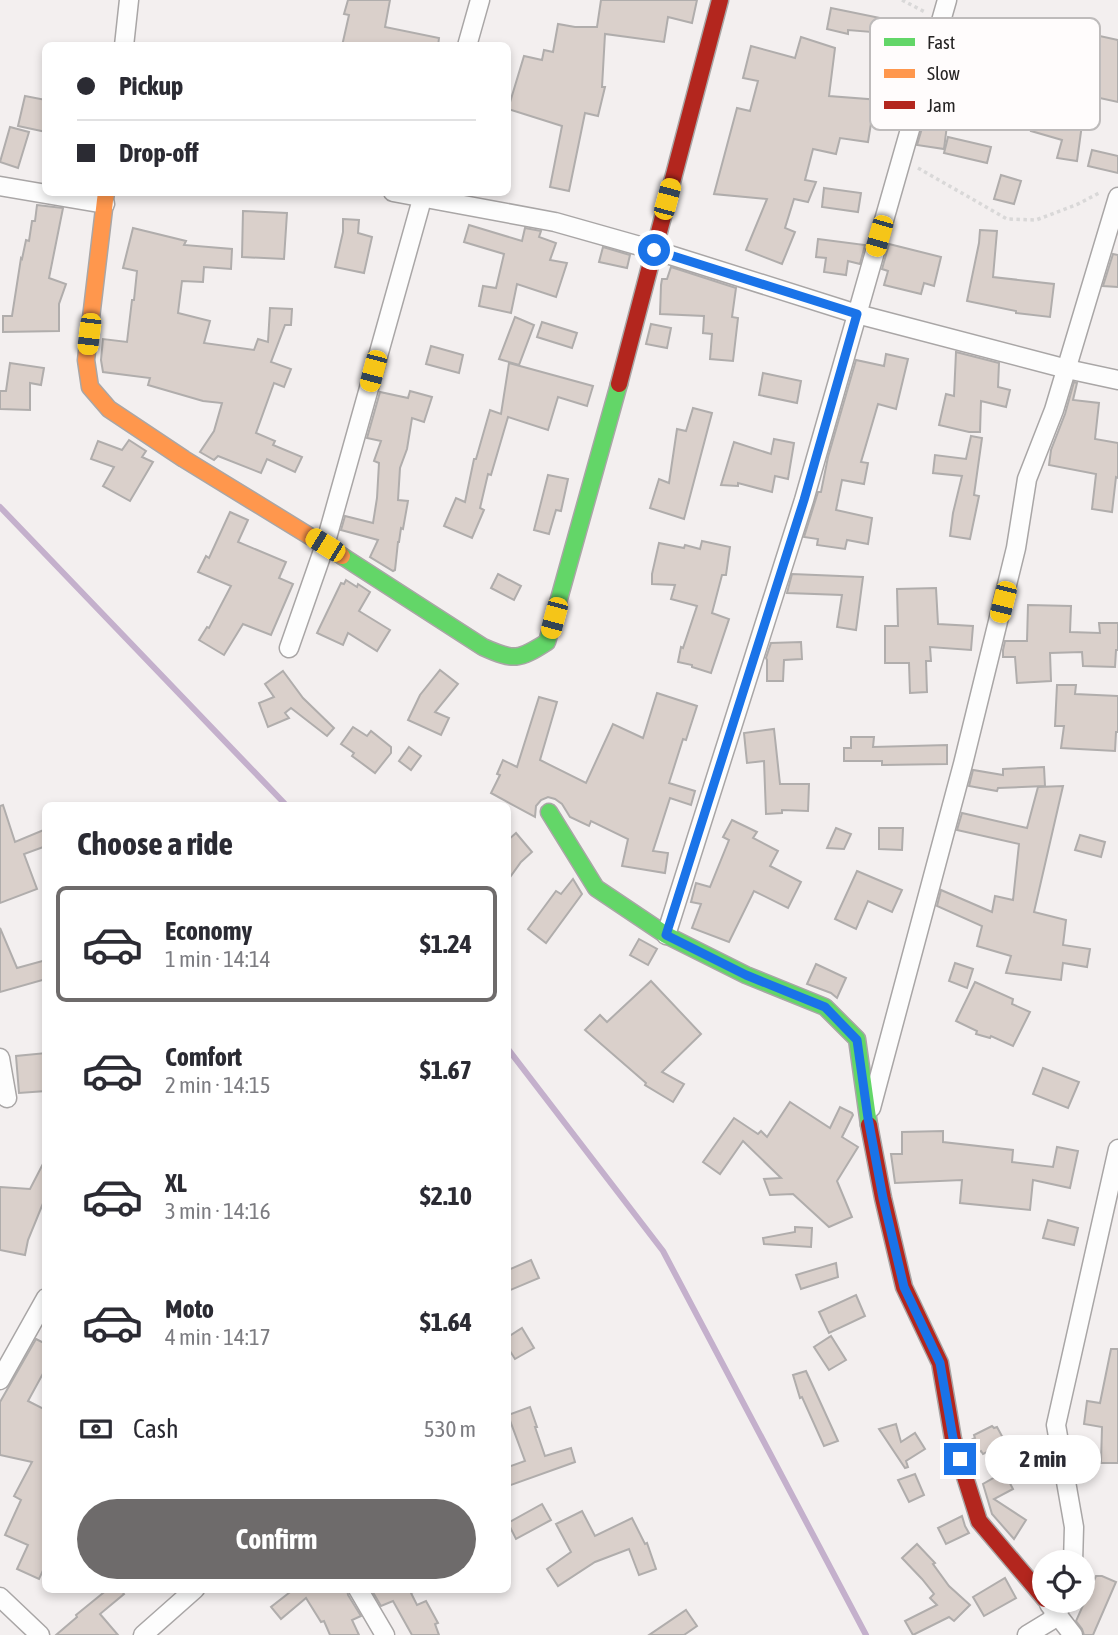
<!DOCTYPE html>
<html lang="en">
<head>
<meta charset="utf-8">
<style>
	body { margin:0; font-family:"Asap Condensed",sans-serif; background:#f2f2f3; color:#2b2b33; height:100vh; display:flex; flex-direction:column; font-size:26px; white-space:nowrap }
	* { box-sizing:border-box; margin:0 }
	p { font-size:23px; color:#7c7c81 }
	.icon { flex:none; width:38px; height:38px; fill:none; stroke:currentColor; stroke-width:2; stroke-linecap:round; stroke-linejoin:round }
	.map { position:relative; flex:1; overflow:hidden }
	.drawer { position:absolute; left:42px; top:802px; width:469px; height:791px; display:flex; flex-direction:column; background:#fff; border-radius:10px; box-shadow:0 4px 10px #0003 }
	.drawer>* { flex:none }
	.top-card { position:absolute; left:42px; top:42px; width:469px; height:154px; border-radius:10px; box-shadow:0 4px 10px #0003; display:grid; align-content:center; height:154px; padding:0 35px; background:#fff }
	.controls { position:absolute; left:1032px; top:1550px; display:grid; gap:14px }
	.controls a { display:grid; place-items:center; width:63px; height:63px; border-radius:50%; background:#fff; box-shadow:0 4px 10px #0003; font-size:35px }
	.end { position:absolute; width:32px; height:32px; margin:-16px; border:9px solid #1a73e8; background:#fff; box-shadow:0 0 0 4px #fff }
	.from { border-radius:50% }
	.bubble { position:absolute; height:49px; border-radius:24px; background:#fff; box-shadow:0 4px 10px #0003; font-size:23px; font-weight:700; line-height:49px; text-align:center }
	.car { position:absolute; width:21px; height:42px; margin:-21px -10px; border-radius:9px; box-shadow:0 0 5px 2px #0007; background:linear-gradient(#f5c518 24%,#345 0 40%,#f5c518 0 76%,#345 0 86%,#f5c518 0) }
	.top-card b { display:flex; align-items:center; gap:24px; height:66px; font-size:26px }
	.top-card b+b { border-top:2px solid #e1e1e2 }
	.top-card i { width:18px; height:18px; background:#2b2b33 }
	ul { padding:0; list-style:none }
	li { display:flex; align-items:center; gap:21px; height:116px; margin:0 14px 10px; padding:0 21px; border:4px solid transparent; border-radius:10px }
	li div { flex:1 }
	li b { display:block; font-size:26px }
	li em { font-style:normal; font-weight:700 }
	li.active { border-color:#6e6b6b }
	li>.icon { width:63px; height:63px; stroke-width:1.5 }
	h2 { padding:0 35px; font-size:32px; line-height:84px }
	.pay { display:flex; align-items:center; gap:18px; height:77px; padding:0 35px; font-size:26px }
	.pay p { margin-inline-start:auto }
	.button { display:flex; gap:14px; margin-top:auto; padding:14px 35px }
	.button a { flex:1; height:80px; border-radius:42px; background:#6e6b6b; color:#fff; font-size:28px; font-weight:700; line-height:80px; text-align:center }
	.map>svg:first-child { display:block }
</style>
</head>
<body>
<div class="map">
<svg width="1118" height="1635" viewBox="0 0 1118 1635">
	<rect width="100%" height="100%" fill="#f3efef"/>
	<g fill="none" stroke-linecap="round" stroke-linejoin="round">
		<!-- stream -->
		<g stroke="#c4b0cc" stroke-width="6">
			<path d="M0,507L286,805"/>
			<path d="M508,1049L663,1251L866,1635"/>
		</g>
	</g>
	<!-- building -->
	<g fill="#dad0cb" stroke="#b0adac" stroke-width="2">
		<path d="M348,0H390L385,27L439,38L438,46H342L349,15L344,14Z"/>
		<path d="M601,0H697L692,23L668,17L664,42L605,34L602,87H605L598,116L585,113L569,191L550,187L562,126L508,109L524,56L542,60L544,50L553,52L558,24L575,27H597Z"/>
		<path d="M831,8L885,19L884,33L848,30V34L827,29Z"/>
		<path d="M1054,26L1118,40V102L1086,95L1077,161L1057,158L1062,140L1031,131L1047,87L1044,86L1047,69H1046Z"/>
		<path d="M801,37L835,48L829,96L906,102L901,119L872,117L868,142L840,138L836,154L813,149L805,180L816,182L808,202L794,199L785,228L795,232L782,264L746,250L767,199L714,194L737,108L750,111L758,81L743,78L751,46L795,58Z"/>
		<path d="M934,88L951,93L944,149L917,145Z"/>
		<path d="M25,96L46,100V132L18,126Z"/>
		<path d="M10,127L29,132L18,168L0,162Z"/>
		<path d="M948,137L991,147L987,163L944,153Z"/>
		<path d="M1092,150L1118,156V173L1088,166Z"/>
		<path d="M1001,175L1021,181L1014,204L994,199Z"/>
		<path d="M824,188L861,193L858,212L822,207Z"/>
		<path d="M37,205L63,208L49,278L66,284L59,304V331L3,332V316H12L21,258L22,259L26,240L29,241L32,221H35Z"/>
		<path d="M243,211L287,213L284,259L242,257Z"/>
		<path d="M343,219L359,220L358,233L372,237L364,273L335,267L343,232Z"/>
		<path d="M469,225L522,241L525,228L541,231L539,237L556,243L550,260L567,263L556,297L517,284L511,313L479,306L483,286L496,288L504,254L464,242Z"/>
		<path d="M133,228L186,241L184,245L232,249L231,269L204,267L203,282L182,281L178,313L210,321L204,343L254,350L258,339L268,342L270,308L292,309L291,325H285L271,362L291,369L284,387L274,383L256,433L275,441L273,445L302,457L295,472L267,459L261,473L218,456L214,460L200,452L214,431L222,403L203,401L148,385L150,378L103,372L101,360L103,339L127,342L132,300H134L137,271L123,268Z"/>
		<path d="M980,230L997,231L993,277L1054,284L1050,317L1016,313V311L967,301L979,243Z"/>
		<path d="M818,239L865,245L860,264L848,261L846,275L824,272L826,258L816,257Z"/>
		<path d="M889,244L941,257L934,286L924,283L921,294L884,285L888,271L882,269Z"/>
		<path d="M603,247L630,255L627,268L599,262Z"/>
		<path d="M1113,254L1118,255V287L1103,286Z"/>
		<path d="M671,267L736,288L732,317L738,318L733,361L710,359L712,334L703,333L704,316L660,314L661,285L662,279H667Z"/>
		<path d="M515,317L534,325L519,365L499,359Z"/>
		<path d="M542,322L577,333L572,348L537,337Z"/>
		<path d="M651,324L671,328L667,348L646,344Z"/>
		<path d="M431,346L463,355L459,373L426,364Z"/>
		<path d="M956,352L999,363L998,387L1010,390L1006,407L981,401L980,432H969L939,425L946,394L954,396Z"/>
		<path d="M886,354L908,359L896,409L878,404L861,462L868,463L864,484L842,480L836,510L872,518L868,544L847,540L845,549L817,545L818,539L804,537L818,492H821L828,457L856,360L884,366Z"/>
		<path d="M10,363L44,368L41,385L30,383V410L0,409V391H6Z"/>
		<path d="M509,363L593,386L587,406L558,397L548,430L508,417L491,475L488,474L480,508L484,510L472,538L444,526L456,498L465,502L474,459H476L490,410L501,414Z"/>
		<path d="M763,373L801,381L797,403L759,395Z"/>
		<path d="M1074,382L1077,383L1073,400L1099,403L1095,439L1118,443V478L1116,477L1112,512L1092,509L1096,474L1049,465L1051,450L1065,414Z"/>
		<path d="M410,391L432,397L424,422L412,418L407,449L400,468L398,500L408,501L403,529L401,528L399,542H398L395,570L393,571L370,557L378,540L341,530L345,516L373,523L377,498L379,463L374,461L381,441L367,438L380,392L408,398Z"/>
		<path d="M693,408L712,413L684,519L650,508L659,479L669,483L677,429L686,431Z"/>
		<path d="M971,436L982,438L974,495L979,496L970,539L950,536L953,513L962,476L933,473L935,455L966,459Z"/>
		<path d="M774,439L794,443L788,479L775,476L772,492L738,483V486L721,485L734,442L771,454Z"/>
		<path d="M129,440L146,451L142,457L153,462L130,501L103,486L114,467L91,459L98,441L122,450Z"/>
		<path d="M548,475L568,479L561,511L556,510L549,534L534,530Z"/>
		<path d="M230,512L248,520L238,542L286,562L279,578L293,584L271,635L243,624L224,655L199,640L207,627L209,628L231,586L198,572L206,556L209,558Z"/>
		<path d="M702,541L730,547L726,575H722L712,613L729,619L711,673L692,667V665L678,662L681,647L683,648L697,606L671,599L675,585L652,584V574L659,543L684,548L685,545L700,549Z"/>
		<path d="M498,574L521,586L514,600L491,588Z"/>
		<path d="M792,574L863,577L856,630L837,627L842,595L787,593Z"/>
		<path d="M346,580L357,587L358,584L370,592L359,611L390,630L377,651L348,633L343,645L317,633L341,583L344,584Z"/>
		<path d="M936,588L938,624L973,626L971,650L930,647L931,661H926L927,692L910,693L909,663H885V626H898L897,589Z"/>
		<path d="M1028,605L1071,606L1070,632L1100,633L1099,623H1118V650H1116L1115,667L1083,666L1082,652L1050,653L1051,681L1017,683L1015,657H1003V650L1005,641H1027Z"/>
		<path d="M801,642L802,659L784,660L783,681H767V660L766,658L771,643Z"/>
		<path d="M440,670L458,684L435,712L449,718L441,735L408,720L420,695Z"/>
		<path d="M283,671L303,698L334,728L327,736L291,708L285,713L289,718L268,727L259,703L274,697L265,684Z"/>
		<path d="M1057,685H1076L1075,694L1118,696V732H1116L1115,751L1061,748L1064,726H1055Z"/>
		<path d="M657,693L697,706L686,740L683,739L669,783L695,791L691,805L670,798L653,851L668,853L665,873L622,866L628,839L591,821L589,826L570,817L562,804L555,799L548,797L541,800L536,806L535,817L491,793L500,775L497,774L503,760L517,767L539,697L557,702L540,760L586,783L613,724L643,738Z"/>
		<path d="M353,727L367,736L371,731L391,747V753L375,773L352,756L354,753L341,744Z"/>
		<path d="M774,729L780,784H809L808,811L782,810V813L766,814L764,761L747,763L744,733Z"/>
		<path d="M851,737H874L873,747L947,745V764L882,765V761H844V748H851Z"/>
		<path d="M409,747L421,756L411,770L399,761Z"/>
		<path d="M1044,767L1045,786L998,788L997,791L969,786L973,770L1003,775V769Z"/>
		<path d="M1063,786L1034,912L1066,920L1063,945L1090,949L1087,967L1063,963L1061,980L1006,973L1011,956L977,946L982,926L937,906L941,890L992,912L995,896L1013,900L1019,844L957,830L962,813L1027,828L1038,787Z"/>
		<path d="M3,805L15,842L46,829V846L24,854L37,889L0,903V806Z"/>
		<path d="M732,820L757,832L753,838L778,851L770,866L801,882L788,908L754,891L729,942L692,928L701,904L691,902L696,883L710,887L729,840L723,837Z"/>
		<path d="M836,828L851,834L844,849L827,848Z"/>
		<path d="M879,828H903L902,850L879,849Z"/>
		<path d="M516,833L532,852L521,862L508,880V840Z"/>
		<path d="M1080,835L1105,842L1101,857L1075,850Z"/>
		<path d="M857,871L902,890L892,912L868,901L856,929L835,919Z"/>
		<path d="M573,879L582,894L546,943L528,929L556,891L561,894Z"/>
		<path d="M0,928L17,968L46,960V979L0,992Z"/>
		<path d="M639,939L657,949L648,965L630,955Z"/>
		<path d="M955,963L973,969L967,988L949,981Z"/>
		<path d="M816,964L846,978L837,998L831,993L807,984Z"/>
		<path d="M651,981L701,1034L662,1072L684,1084L673,1102L645,1085L646,1083L585,1030L600,1015L607,1022Z"/>
		<path d="M975,982L1013,999L1012,1004L1030,1012L1013,1046L991,1036L990,1038L976,1034L977,1031L956,1021Z"/>
		<path d="M46,1053V1091L19,1093L16,1056Z"/>
		<path d="M1043,1068L1079,1082L1068,1108L1033,1094Z"/>
		<path d="M790,1102L830,1128L840,1107L852,1113L853,1115L842,1137L858,1147L837,1181L852,1217L829,1227L793,1194L770,1195L764,1179L781,1178L743,1141L720,1174L703,1162L734,1118L758,1134L761,1131L767,1137Z"/>
		<path d="M943,1131V1142L1013,1150L1012,1162L1053,1167L1057,1147L1078,1151L1070,1188L1033,1180L1030,1210L960,1203L962,1180L895,1183L891,1154H902V1132Z"/>
		<path d="M46,1158V1196L28,1240L25,1255L0,1250V1187L30,1189Z"/>
		<path d="M1048,1220L1078,1228L1074,1245L1043,1238Z"/>
		<path d="M795,1227L812,1228L811,1247L764,1244L763,1238L795,1232Z"/>
		<path d="M531,1260L539,1278L508,1291V1270Z"/>
		<path d="M836,1263L838,1277L801,1289L796,1275Z"/>
		<path d="M856,1295L865,1316L829,1333L819,1312Z"/>
		<path d="M522,1328L534,1348L515,1359L508,1348V1337Z"/>
		<path d="M831,1336L846,1360L829,1370L814,1347Z"/>
		<path d="M36,1339L46,1344V1368L28,1401L46,1410V1564L39,1579L17,1569L28,1545L5,1535L21,1500L14,1496L32,1462L0,1455V1402Z"/>
		<path d="M1111,1349H1118V1463H1101L1102,1427L1084,1424L1087,1401L1100,1403Z"/>
		<path d="M806,1371L838,1441L824,1446L802,1397L800,1398L793,1375Z"/>
		<path d="M530,1407L537,1427H535L545,1456L571,1448L575,1462L508,1486V1467L525,1461L508,1415Z"/>
		<path d="M896,1424L901,1442L915,1433L925,1449L906,1461L908,1467L905,1468L879,1429Z"/>
		<path d="M992,1426L994,1428L997,1427L1003,1438L999,1440L1002,1445L983,1454L981,1451L974,1455L969,1441L975,1438L974,1435Z"/>
		<path d="M1004,1472L1013,1489L994,1499L1026,1520L1014,1539L992,1514L983,1484Z"/>
		<path d="M915,1474L924,1495L909,1502L898,1480Z"/>
		<path d="M542,1504L551,1520L516,1539L508,1523Z"/>
		<path d="M582,1511L595,1536L632,1518L645,1544L647,1543L656,1569L639,1575L629,1549L595,1562L558,1586L547,1569L571,1552L556,1524Z"/>
		<path d="M962,1516L965,1526L969,1533L946,1544L938,1528Z"/>
		<path d="M917,1544L935,1563L933,1564L949,1586L970,1605L954,1621L949,1617L913,1635L905,1621L937,1605L930,1598L934,1594L922,1579L902,1558Z"/>
		<path d="M1096,1576H1102L1116,1582L1093,1635H1084L1082,1629L1076,1621Z"/>
		<path d="M1005,1578L1016,1598L984,1616L973,1597Z"/>
		<path d="M108,1589H120L124,1594L100,1614L118,1635H56L77,1617L76,1615Z"/>
		<path d="M294,1589H347L348,1595L361,1616L352,1620L359,1635H330L324,1621L321,1622L306,1598L281,1619L271,1607Z"/>
		<path d="M371,1589H420L411,1593L417,1605L426,1601L438,1623L435,1624L439,1635H412L393,1601L381,1606Z"/>
		<path d="M686,1610L697,1626L684,1635H649Z"/>
	</g>
	<g fill="none" stroke-linecap="round" stroke-linejoin="round">
		<!-- street casing -->
		<g stroke="#a9a6a6" stroke-width="21">
			<g id="street">
				<path d="M124,46L129,0"/>
				<path d="M467,46L480,0"/>
				<path d="M0,186L105,204"/>
				<path d="M393,192L555,222L654,250L857,314L1067,369L1118,380"/>
				<path d="M289,648L325,545L424,192"/>
				<path d="M666,935L804,500L947,0"/>
				<path d="M0,1058L7,1098"/>
				<path d="M871,1108L963,764L1016,548L1027,479L1054,410L1118,197"/>
				<path d="M0,1380L46,1298"/>
				<path d="M1073,1563L1074,1527L1056,1425L1118,1149"/>
				<path d="M358,1589L385,1635"/>
				<path d="M0,1597L40,1635"/>
				<path d="M1049,1604L1073,1635"/>
				<path d="M143,1635L195,1589"/>
				<path d="M1027,1635L1050,1621L1065,1601"/>
			</g>
		</g>
		<!-- fast casing -->
		<g stroke="#a9a6a6" stroke-width="19">
			<g id="fast">
				<path d="M342,556L483,647C514,661 519,660 547,642L619,384"/>
				<path d="M549,812L596,888L666,935L746,975L825,1007L857,1039L869,1125"/>
			</g>
		</g>
		<!-- slow casing -->
		<g stroke="#a9a6a6" stroke-width="19">
			<path id="slow" d="M106,192L86,360L90,387L109,409L184,459L342,556"/>
		</g>
		<!-- jam casing -->
		<g stroke="#a9a6a6" stroke-width="19">
			<g id="jam">
				<path d="M619,384L720,0"/>
				<path d="M869,1125L883,1198L904,1287L940,1363L953,1439L979,1521L1045,1599"/>
			</g>
		</g>
		<!-- path -->
		<g stroke="#d9d8d8" stroke-width="3.5" stroke-dasharray="3.5 3.5" stroke-linecap="butt">
			<path d="M902,0L925,12"/>
			<path d="M918,168L1007,219L1036,220L1078,204L1101,192"/>
		</g>
		<!-- street -->
		<use href="#street" stroke="#fdfdfd" stroke-width="18"/>
		<!-- fast -->
		<use href="#fast" stroke="#63d668" stroke-width="16"/>
		<!-- slow -->
		<use href="#slow" stroke="#ff974d" stroke-width="16"/>
		<!-- jam -->
		<use href="#jam" stroke="#b3261e" stroke-width="16"/>
	</g>
	<g fill="none" stroke-linecap="round" stroke-linejoin="round">
		<!-- route -->
		<path stroke="#1a73e8" stroke-width="9" d="M654,250L857,314L804,500L666,935L746,975L825,1007L857,1040L868,1118L883,1198L904,1287L940,1363L953,1438L960,1459"/>
	</g>
	<!-- legend -->
	<rect x="870" y="18" width="230" height="112" rx="10" fill="#fffcfc" stroke="#bebbbb" stroke-width="2"/>
	<rect x="884" y="38" width="31" height="8" fill="#63d668"/>
	<rect x="884" y="69" width="31" height="9" fill="#ff974d"/>
	<rect x="884" y="101" width="31" height="8" fill="#b3261e"/>
	<g font-size="19" fill="#262424">
		<text x="927" y="49">Fast</text>
		<text x="927" y="80">Slow</text>
		<text x="927" y="112">Jam</text>
	</g>
</svg>
<div class="controls">
<a><svg class="icon" aria-label="locate" viewBox="0 0 24 24"><circle cx="12" cy="12" r="6"/><path d="M12 2v4M12 18v4M2 12h4M18 12h4"/></svg></a>
</div>
<i class="end from" style="left:654px;top:250px"></i>
<i class="end" style="left:960px;top:1459px"></i>
<div class="bubble" style="left:985px;top:1435px;width:116px">2 min</div>
<i class="car" style="left:667px;top:199px;rotate:15deg"></i>
<i class="car" style="left:879px;top:236px;rotate:196deg"></i>
<i class="car" style="left:89px;top:334px;rotate:187deg"></i>
<i class="car" style="left:373px;top:371px;rotate:195deg"></i>
<i class="car" style="left:325px;top:545px;rotate:302deg"></i>
<i class="car" style="left:1003px;top:602px;rotate:194deg"></i>
<i class="car" style="left:554px;top:618px;rotate:195deg"></i>
<div class="top-card">
<b><i class="from"></i>Pickup</b>
<b><i></i>Drop-off</b>
</div>
<section class="drawer">
<h2>Choose a ride</h2>
<ul>
<li class="active"><svg class="icon" aria-label="car" viewBox="0 0 24 24"><path d="M5 17H2v-5l4-1 3-4h7l3 4 3 1v5h-3M9 17h6M6 11h13"/><circle cx="7" cy="17" r="2"/><circle cx="17" cy="17" r="2"/></svg><div><b>Economy</b><p>1 min · 14:14</p></div><em>$1.24</em></li>
<li><svg class="icon" aria-label="car" viewBox="0 0 24 24"><path d="M5 17H2v-5l4-1 3-4h7l3 4 3 1v5h-3M9 17h6M6 11h13"/><circle cx="7" cy="17" r="2"/><circle cx="17" cy="17" r="2"/></svg><div><b>Comfort</b><p>2 min · 14:15</p></div><em>$1.67</em></li>
<li><svg class="icon" aria-label="car" viewBox="0 0 24 24"><path d="M5 17H2v-5l4-1 3-4h7l3 4 3 1v5h-3M9 17h6M6 11h13"/><circle cx="7" cy="17" r="2"/><circle cx="17" cy="17" r="2"/></svg><div><b>XL</b><p>3 min · 14:16</p></div><em>$2.10</em></li>
<li><svg class="icon" aria-label="car" viewBox="0 0 24 24"><path d="M5 17H2v-5l4-1 3-4h7l3 4 3 1v5h-3M9 17h6M6 11h13"/><circle cx="7" cy="17" r="2"/><circle cx="17" cy="17" r="2"/></svg><div><b>Moto</b><p>4 min · 14:17</p></div><em>$1.64</em></li>
</ul>
<div class="pay"><svg class="icon" aria-label="cash" viewBox="0 0 24 24"><path d="M3 7h18v10H3z"/><circle cx="12" cy="12" r="2"/></svg>Cash<p>530 m</p></div>
<div class="button"><a>Confirm</a></div>
</section>
</div>
</body>
</html>
